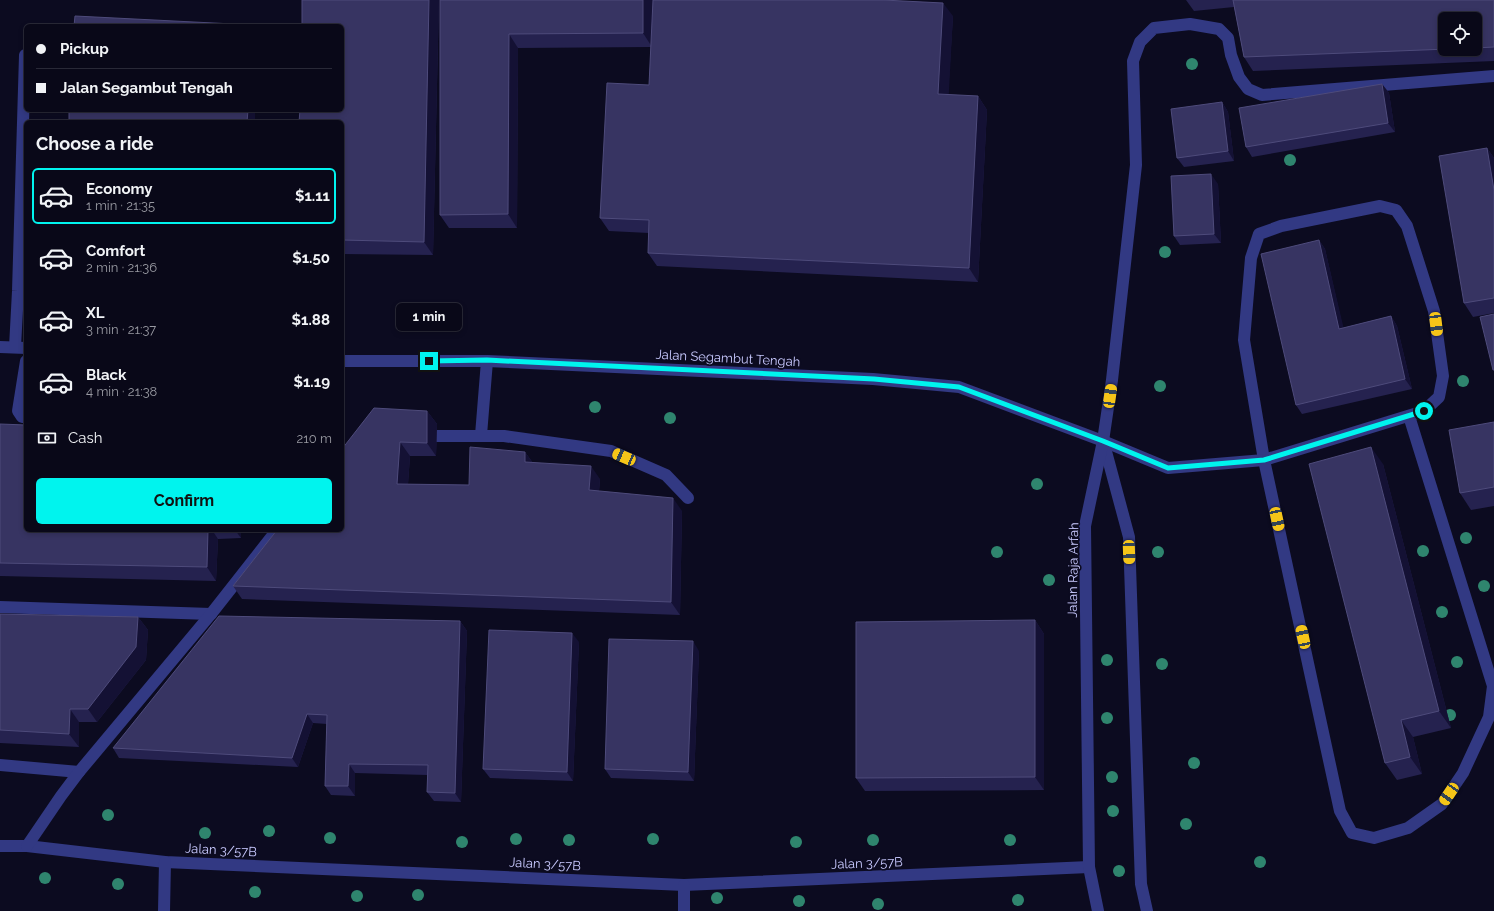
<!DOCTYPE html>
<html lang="en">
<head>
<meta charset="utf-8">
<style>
	body { margin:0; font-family:Raleway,sans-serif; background:#171625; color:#f1f3f6; height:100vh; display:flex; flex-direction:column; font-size:15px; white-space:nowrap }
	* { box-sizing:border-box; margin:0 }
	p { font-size:13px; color:#999aa2 }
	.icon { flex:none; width:22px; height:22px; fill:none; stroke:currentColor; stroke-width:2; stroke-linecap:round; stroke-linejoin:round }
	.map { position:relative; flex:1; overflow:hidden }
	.side { position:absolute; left:24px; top:120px; width:320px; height:412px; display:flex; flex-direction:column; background:#090818; border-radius:6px; box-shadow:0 2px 6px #0003,0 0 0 1px #292937 }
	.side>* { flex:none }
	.top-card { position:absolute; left:24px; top:24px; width:320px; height:88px; border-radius:6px; box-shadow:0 2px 6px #0003,0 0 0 1px #292937; display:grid; align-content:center; height:88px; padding:0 12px; background:#090818 }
	.buttons { position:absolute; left:1438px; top:12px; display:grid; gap:8px }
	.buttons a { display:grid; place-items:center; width:44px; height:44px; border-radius:6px; background:#090818; box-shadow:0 2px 6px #0003,0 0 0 1px #292937; font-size:20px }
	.end { position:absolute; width:18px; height:18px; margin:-9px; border:5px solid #00f4ee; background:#111; box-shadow:0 0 0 2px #111 }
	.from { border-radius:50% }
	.bubble { position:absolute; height:28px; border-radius:6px; background:#090818; box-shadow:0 2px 6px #0003,0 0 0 1px #292937; font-size:13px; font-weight:700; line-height:28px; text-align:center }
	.car { position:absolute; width:12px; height:24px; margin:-12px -6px; border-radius:5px; box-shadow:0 0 3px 1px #0007; background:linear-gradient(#f5c518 24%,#345 0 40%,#f5c518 0 76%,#345 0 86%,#f5c518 0) }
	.top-card b { display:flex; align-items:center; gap:14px; height:38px; font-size:15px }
	.top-card b+b { border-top:1px solid #292937 }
	.top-card i { width:10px; height:10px; background:#f1f3f6 }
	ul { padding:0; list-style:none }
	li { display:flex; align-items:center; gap:12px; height:56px; margin:0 8px 6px; padding:0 4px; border:2px solid transparent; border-radius:6px }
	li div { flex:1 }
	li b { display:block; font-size:15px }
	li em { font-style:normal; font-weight:700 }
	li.current { border-color:#00f4ee }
	li>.icon { width:36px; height:36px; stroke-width:1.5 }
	h2 { padding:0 12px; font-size:18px; line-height:48px }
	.pay { display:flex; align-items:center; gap:10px; height:44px; padding:0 12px; font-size:15px }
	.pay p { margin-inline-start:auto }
	.action { display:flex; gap:8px; margin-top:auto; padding:8px 12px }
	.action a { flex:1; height:46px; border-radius:6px; background:#00f4ee; color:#111; font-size:16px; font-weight:700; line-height:46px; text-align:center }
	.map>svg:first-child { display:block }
</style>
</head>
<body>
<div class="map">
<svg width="1494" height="911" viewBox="0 0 1494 911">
	<rect width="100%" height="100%" fill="#0c0b20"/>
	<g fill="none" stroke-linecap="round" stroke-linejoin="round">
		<!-- minor -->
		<g stroke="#323983" stroke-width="12">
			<path d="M1380,206L1396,210L1407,226L1434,311L1443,376L1439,397L1424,411L1264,460L1244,340L1251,258L1259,234L1281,226Z"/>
			<path d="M0,347L26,348"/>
			<path d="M15,347L18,291L25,55"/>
			<path d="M26,361L18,411L22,417H26"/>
			<path d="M342,361H487L873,379L959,387L1103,441L1168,468L1264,460L1340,811L1352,833L1374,838L1408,828L1442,804L1463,773L1489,717L1493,686L1409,416"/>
			<path d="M481,435L487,361"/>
			<path d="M437,436H504L611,451L666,475L688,498"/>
			<path d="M1104,444L1129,537L1141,884L1147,911"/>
			<path d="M0,607L211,614"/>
			<path d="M0,765L79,772"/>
			<path d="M0,846H27L165,862L684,885L1089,867"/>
			<path d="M27,846L61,796L79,772L211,614L277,530"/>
			<path d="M684,885V911"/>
			<path d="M164,911L165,862"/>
			<path d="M1098,911L1089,867L1085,526L1103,441L1112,380L1136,165L1133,61L1140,42L1154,28L1190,24L1219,29L1228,38L1231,55L1239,77L1248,89L1262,95L1494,76"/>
		</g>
	</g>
	<!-- trees -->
	<g fill="#2f856e">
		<circle cx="1192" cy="64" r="6"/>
		<circle cx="1290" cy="160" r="6"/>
		<circle cx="1165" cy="252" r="6"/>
		<circle cx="1463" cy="381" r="6"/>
		<circle cx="1160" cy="386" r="6"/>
		<circle cx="595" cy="407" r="6"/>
		<circle cx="670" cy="418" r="6"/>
		<circle cx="1037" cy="484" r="6"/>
		<circle cx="1466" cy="538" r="6"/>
		<circle cx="1423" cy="551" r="6"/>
		<circle cx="997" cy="552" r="6"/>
		<circle cx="1158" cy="552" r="6"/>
		<circle cx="1049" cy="580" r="6"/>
		<circle cx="1484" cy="586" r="6"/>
		<circle cx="1442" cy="612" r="6"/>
		<circle cx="1107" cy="660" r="6"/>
		<circle cx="1457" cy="662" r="6"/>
		<circle cx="1162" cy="664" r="6"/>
		<circle cx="1450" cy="715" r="6"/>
		<circle cx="1107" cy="718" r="6"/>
		<circle cx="1194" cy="763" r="6"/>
		<circle cx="1112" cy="777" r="6"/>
		<circle cx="1113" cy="811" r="6"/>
		<circle cx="108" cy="815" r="6"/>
		<circle cx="1186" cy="824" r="6"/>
		<circle cx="269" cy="831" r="6"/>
		<circle cx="205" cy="833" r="6"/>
		<circle cx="330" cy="838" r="6"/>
		<circle cx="516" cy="839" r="6"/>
		<circle cx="653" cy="839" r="6"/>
		<circle cx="569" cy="840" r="6"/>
		<circle cx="873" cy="840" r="6"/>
		<circle cx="1010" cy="840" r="6"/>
		<circle cx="462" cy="842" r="6"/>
		<circle cx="796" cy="842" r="6"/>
		<circle cx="1260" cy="862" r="6"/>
		<circle cx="1119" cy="871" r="6"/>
		<circle cx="45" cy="878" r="6"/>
		<circle cx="118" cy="884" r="6"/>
		<circle cx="255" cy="892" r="6"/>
		<circle cx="418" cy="895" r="6"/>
		<circle cx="357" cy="896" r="6"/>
		<circle cx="717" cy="898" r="6"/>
		<circle cx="1018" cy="900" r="6"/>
		<circle cx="799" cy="901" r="6"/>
		<circle cx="878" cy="904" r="6"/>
	</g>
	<!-- wall -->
	<g fill="#25224f" fill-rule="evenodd">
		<path d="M302,0H439L433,255L342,254V122Z"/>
		<path d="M440,0L652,15L953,16L948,95L978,96L987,110L978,282L657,266L648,253L649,233L609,231L600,218L649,85L651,47L518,48L517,228H449L440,215Z"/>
		<path d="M1186,0H1494V61L1253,71L1244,57L1234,7L1194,11ZM1475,19V49H1445Z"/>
		<path d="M1382,84L1389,93L1395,132L1252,157L1246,147Z"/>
		<path d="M1222,102L1228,112L1234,161L1184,167L1177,158Z"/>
		<path d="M1487,148L1494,158V313L1473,317L1464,303Z"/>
		<path d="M1218,184L1221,243L1180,245L1174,236Z"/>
		<path d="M1319,240L1325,249L1343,328L1391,316L1397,326L1412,389L1302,414L1296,405Z"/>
		<path d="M427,411L437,424L436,456H410L408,484L469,485L525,452L533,463L600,479L599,491L682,511L680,615L242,599L233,586L342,449Z"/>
		<path d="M1494,422V506L1471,510L1460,493Z"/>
		<path d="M0,424L26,530H241V538L218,539L216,581L0,576Z"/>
		<path d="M1383,464L1451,728L1413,737L1422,774L1397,780L1385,763Z"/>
		<path d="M0,614L138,617L148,630L146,660L97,722H79V747L0,743Z"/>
		<path d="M1035,620L1044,634V790L865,791L856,778Z"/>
		<path d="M460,621L467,631L461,802L434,801L427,792V775L355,773V796L331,795L325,786L327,724L313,723L298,767L119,758L113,748Z"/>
		<path d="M579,642L573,781L490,778L483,769Z"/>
		<path d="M699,651L694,781L611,778L605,769Z"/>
	</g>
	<!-- shaded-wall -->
	<g fill="#141134">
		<path d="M429,0H439L433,255L424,242Z"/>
		<path d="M643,0H653L652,47L643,33Z"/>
		<path d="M943,3L953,16L948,108L938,94Z"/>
		<path d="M509,34L518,48L517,228L508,214Z"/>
		<path d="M1382,84L1389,93L1395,132L1388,123Z"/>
		<path d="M978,96L987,110L978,282L969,268Z"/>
		<path d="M1222,102L1228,112L1234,161L1228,151Z"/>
		<path d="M248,110H255V122H247Z"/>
		<path d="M1487,148L1494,158V190Z"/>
		<path d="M1211,174L1218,184L1221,243L1214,234Z"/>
		<path d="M1319,240L1325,249L1346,338L1339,329Z"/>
		<path d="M1391,316L1397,326L1412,389L1405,379Z"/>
		<path d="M427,411L437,424L436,456L427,443Z"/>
		<path d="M400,442L410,456L407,497L397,484Z"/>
		<path d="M1371,447L1383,464L1451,728L1439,711Z"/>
		<path d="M525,452L535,466L525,462Z"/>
		<path d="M591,466L600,479L598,504L589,490Z"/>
		<path d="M673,498L682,511L680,615L671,602Z"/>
		<path d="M208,530H212L218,539L216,581L207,567Z"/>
		<path d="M235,530H241V538Z"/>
		<path d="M138,617L148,630L146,660L97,722L88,709Z"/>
		<path d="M1035,620L1044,634V790L1035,777Z"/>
		<path d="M460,621L467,631L461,802L455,793Z"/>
		<path d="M572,633L579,642L573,781L567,772Z"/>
		<path d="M693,641L699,651L694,781L688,772Z"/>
		<path d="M70,709L79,722V747L69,734Z"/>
		<path d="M307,714L313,723L298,767L292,758Z"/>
		<path d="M1401,720L1413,737L1422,774L1410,757Z"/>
		<path d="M349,764L355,773V796L348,786Z"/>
	</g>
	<!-- building -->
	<g fill="#373462" stroke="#4e4b7b">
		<path d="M302,0H429L424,242L342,240V122H299L300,110H342V26H302Z"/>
		<path d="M440,0H643V33L509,34L508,214L440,215Z"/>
		<path d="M653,0H883L943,3L938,94L978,96L969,268L648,253L649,220L600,218L607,83L649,85Z"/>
		<path d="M1233,0H1494V47L1475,48V19H1445V49H1448L1244,57Z"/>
		<path d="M75,16L253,25V26H74Z"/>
		<path d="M1382,84L1388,123L1246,147L1239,108Z"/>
		<path d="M1222,102L1228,151L1177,158L1171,109Z"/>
		<path d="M69,110H248L247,122H69Z"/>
		<path d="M1487,148L1494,190V298L1464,303L1439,156Z"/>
		<path d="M1211,174L1214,234L1174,236L1171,176Z"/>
		<path d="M1319,240L1339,329L1391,316L1405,379L1296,405L1261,254Z"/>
		<path d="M1494,314V370H1493L1480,317Z"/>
		<path d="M374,408L427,411V443L400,442L397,484L469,485L470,447L525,452V462L591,466L589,490L673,498L671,602L233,586L277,530H342V449Z"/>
		<path d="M1494,422V487L1460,493L1449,430Z"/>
		<path d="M0,424L26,425V530H208L207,567L0,563Z"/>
		<path d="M1371,447L1439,711L1401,720L1410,757L1385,763L1309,464Z"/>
		<path d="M0,614L138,617L136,647L88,709H70L69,734L0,730Z"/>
		<path d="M219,616L460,621L455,793L427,792L428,765L349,764L348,786H325L327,715L307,714L292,758L113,748Z"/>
		<path d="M1035,620V777L856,778V622Z"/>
		<path d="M489,630L572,633L567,772L483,769Z"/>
		<path d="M609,639L693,641L688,772L605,769Z"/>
	</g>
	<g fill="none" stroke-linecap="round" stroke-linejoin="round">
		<!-- route -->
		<path stroke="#00f4ee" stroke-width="5" d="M429,361L487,360L874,379L959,387L1103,441L1168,468L1264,460L1424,411"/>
	</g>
	<g text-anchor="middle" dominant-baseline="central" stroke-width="3.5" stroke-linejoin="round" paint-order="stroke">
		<!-- street labels -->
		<g font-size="13" fill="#c9caff" stroke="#0c0b20">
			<text transform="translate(728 358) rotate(3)">Jalan Segambut Tengah</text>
			<text transform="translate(1073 570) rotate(-89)">Jalan Raja Arfah</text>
			<text transform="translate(221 850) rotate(3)">Jalan 3/57B</text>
			<text transform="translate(867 863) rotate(-2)">Jalan 3/57B</text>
			<text transform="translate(545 864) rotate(3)">Jalan 3/57B</text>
		</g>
	</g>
</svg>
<div class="buttons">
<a><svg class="icon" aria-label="locate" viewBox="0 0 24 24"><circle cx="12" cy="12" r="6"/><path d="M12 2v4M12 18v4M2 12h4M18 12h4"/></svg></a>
</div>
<i class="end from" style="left:1424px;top:411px"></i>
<i class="end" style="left:429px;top:361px"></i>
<div class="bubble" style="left:396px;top:303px;width:66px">1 min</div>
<i class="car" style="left:1436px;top:324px;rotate:173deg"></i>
<i class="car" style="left:1110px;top:396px;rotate:8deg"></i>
<i class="car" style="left:624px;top:457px;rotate:293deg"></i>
<i class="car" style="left:1277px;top:519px;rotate:168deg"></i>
<i class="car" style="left:1129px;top:552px;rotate:178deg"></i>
<i class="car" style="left:1303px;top:637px;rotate:348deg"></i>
<i class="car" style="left:1449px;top:794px;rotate:214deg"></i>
<div class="top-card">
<b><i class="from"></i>Pickup</b>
<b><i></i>Jalan Segambut Tengah</b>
</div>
<section class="side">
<h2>Choose a ride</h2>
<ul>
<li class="current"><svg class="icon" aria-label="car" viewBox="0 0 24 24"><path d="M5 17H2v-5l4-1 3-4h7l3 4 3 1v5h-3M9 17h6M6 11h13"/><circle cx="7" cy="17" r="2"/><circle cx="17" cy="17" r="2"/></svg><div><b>Economy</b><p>1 min · 21:35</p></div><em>$1.11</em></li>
<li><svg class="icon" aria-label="car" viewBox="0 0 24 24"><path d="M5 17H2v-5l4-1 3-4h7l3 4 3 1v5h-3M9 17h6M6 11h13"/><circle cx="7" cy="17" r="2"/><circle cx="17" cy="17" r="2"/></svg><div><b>Comfort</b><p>2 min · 21:36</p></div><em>$1.50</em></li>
<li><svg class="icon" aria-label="car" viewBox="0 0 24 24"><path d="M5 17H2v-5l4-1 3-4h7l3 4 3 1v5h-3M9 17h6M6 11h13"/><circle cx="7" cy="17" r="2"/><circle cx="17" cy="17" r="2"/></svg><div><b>XL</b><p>3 min · 21:37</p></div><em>$1.88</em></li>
<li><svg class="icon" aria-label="car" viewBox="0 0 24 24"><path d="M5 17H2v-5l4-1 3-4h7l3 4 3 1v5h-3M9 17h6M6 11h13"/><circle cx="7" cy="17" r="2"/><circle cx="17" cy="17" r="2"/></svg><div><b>Black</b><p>4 min · 21:38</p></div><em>$1.19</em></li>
</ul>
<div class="pay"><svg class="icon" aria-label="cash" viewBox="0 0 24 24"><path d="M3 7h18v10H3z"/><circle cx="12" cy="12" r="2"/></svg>Cash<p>210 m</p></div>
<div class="action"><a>Confirm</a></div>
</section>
</div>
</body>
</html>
